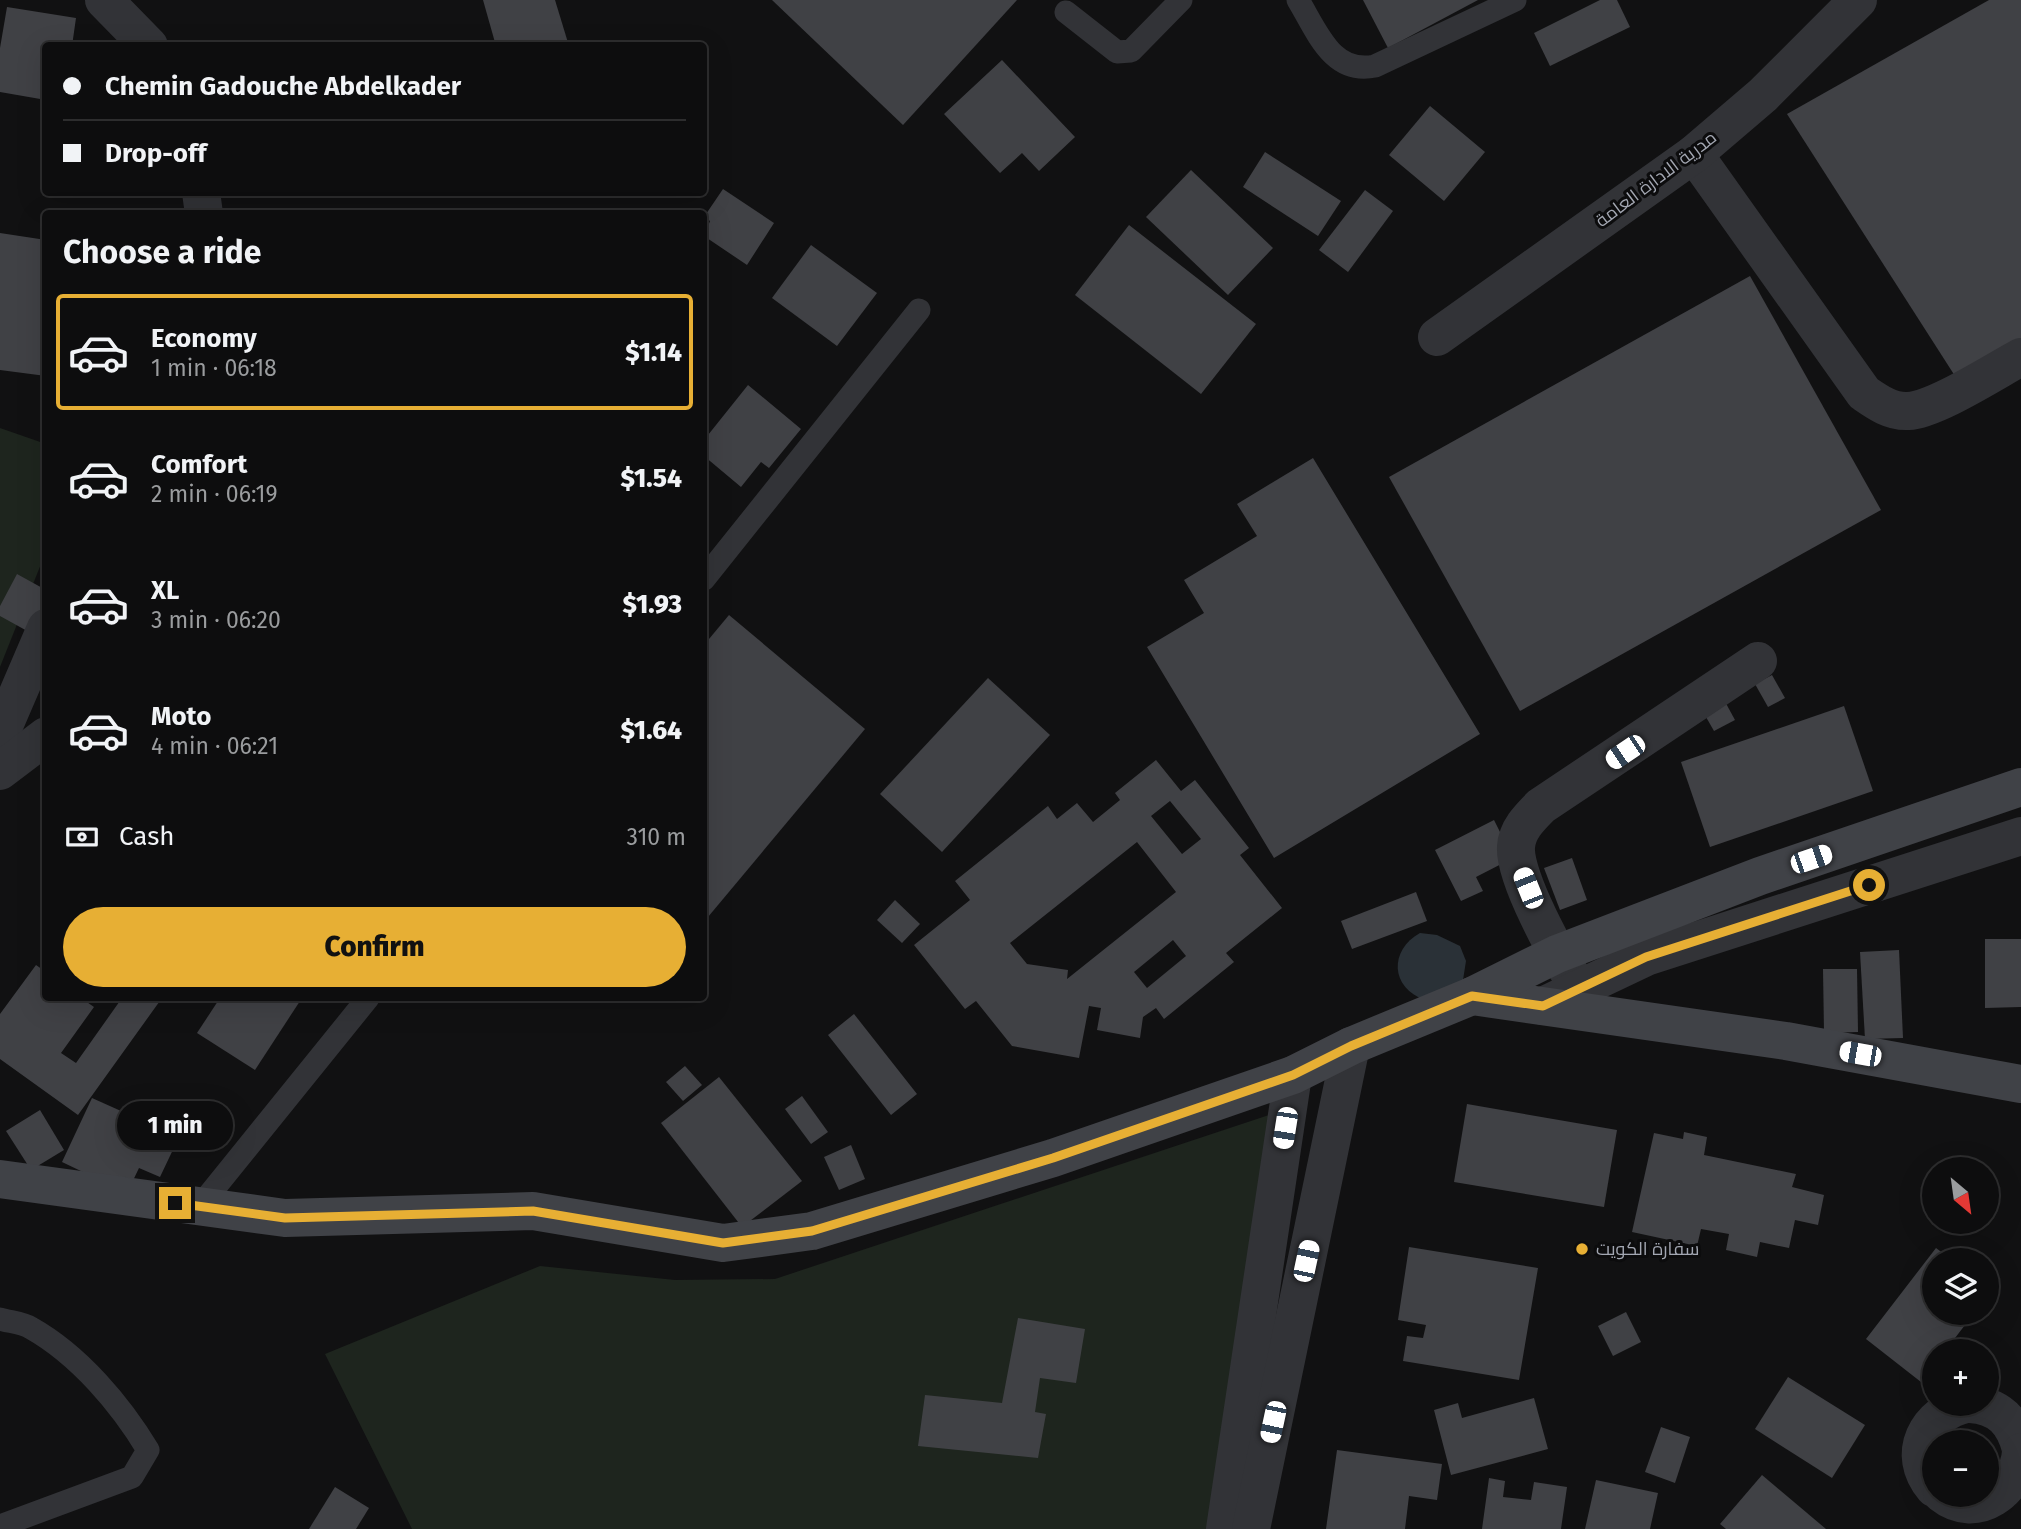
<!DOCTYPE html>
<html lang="en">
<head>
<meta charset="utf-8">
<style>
	body { margin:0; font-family:"Fira Sans",Cairo,sans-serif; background:#161617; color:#f1f3f6; height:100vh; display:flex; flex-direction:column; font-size:26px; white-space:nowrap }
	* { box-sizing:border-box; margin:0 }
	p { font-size:23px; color:#9a9c9e }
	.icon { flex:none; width:38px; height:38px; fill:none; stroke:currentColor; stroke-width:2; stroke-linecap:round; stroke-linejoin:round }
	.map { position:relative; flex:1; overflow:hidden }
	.details { position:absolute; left:42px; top:210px; width:665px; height:791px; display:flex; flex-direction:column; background:#0d0d0e; border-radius:7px; box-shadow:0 7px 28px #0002,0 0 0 2px #2d2d2e }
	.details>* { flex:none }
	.banner { position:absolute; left:42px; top:42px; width:665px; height:154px; border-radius:7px; box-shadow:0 7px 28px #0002,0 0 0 2px #2d2d2e; display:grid; align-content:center; height:154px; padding:0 21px; background:#0d0d0e }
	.needle { width:46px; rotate:151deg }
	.controls { position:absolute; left:1922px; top:1157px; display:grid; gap:14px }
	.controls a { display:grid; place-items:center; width:77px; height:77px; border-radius:50%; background:#0d0d0e; box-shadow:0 7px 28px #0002,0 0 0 2px #2d2d2e; font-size:35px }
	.end { position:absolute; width:32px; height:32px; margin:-16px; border:9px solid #e7af34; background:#111; box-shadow:0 0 0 4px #111 }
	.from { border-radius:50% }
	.bubble { position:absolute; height:49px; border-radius:24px; background:#0d0d0e; box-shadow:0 7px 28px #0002,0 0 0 2px #2d2d2e; font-size:23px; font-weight:800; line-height:49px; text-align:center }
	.car { position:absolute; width:21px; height:42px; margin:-21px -10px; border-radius:9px; box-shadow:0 0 5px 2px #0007; background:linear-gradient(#fff 24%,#345 0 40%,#fff 0 76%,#345 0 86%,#fff 0) }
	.banner b { display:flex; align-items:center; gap:24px; height:66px; font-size:26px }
	.banner b+b { border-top:2px solid #2d2d2e }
	.banner i { width:18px; height:18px; background:#f1f3f6 }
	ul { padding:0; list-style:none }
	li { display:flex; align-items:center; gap:21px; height:116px; margin:0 14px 10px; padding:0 7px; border:4px solid transparent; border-radius:7px }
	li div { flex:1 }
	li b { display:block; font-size:26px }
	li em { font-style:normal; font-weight:800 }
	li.selected { border-color:#e7af34 }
	li>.icon { width:63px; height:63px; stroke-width:1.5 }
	h2 { padding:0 21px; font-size:32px; line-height:84px }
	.pay { display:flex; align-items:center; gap:18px; height:77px; padding:0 21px; font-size:26px }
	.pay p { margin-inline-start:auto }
	.action { display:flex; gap:14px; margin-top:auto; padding:14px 21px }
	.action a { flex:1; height:80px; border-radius:42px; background:#e7af34; color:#111; font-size:28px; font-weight:800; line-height:80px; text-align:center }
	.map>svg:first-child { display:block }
</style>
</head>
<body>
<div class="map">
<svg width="2021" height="1529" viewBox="0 0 2021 1529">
	<rect width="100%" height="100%" fill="#111112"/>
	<!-- green -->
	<g fill="#1e251e">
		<path d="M0,428L46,444L45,554L0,667Z"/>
		<path d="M1272,1114L1219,1529H412L325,1354L540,1266L675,1280L775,1279Z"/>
	</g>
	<!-- water -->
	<path fill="#2a3137" d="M1420,933L1437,935L1460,946L1466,961L1463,980L1425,1000C1390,988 1389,950 1420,933Z"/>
	<!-- building -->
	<g fill="#404145" fill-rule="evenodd">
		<path d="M483,0H555L569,46H496Z"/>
		<path d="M772,0H1017L903,125Z"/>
		<path d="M1363,0H1478L1388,48Z"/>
		<path d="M1600,0H1617L1630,27L1550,66L1534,33Z"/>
		<path d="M1989,0H2021V344L1955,376L1787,114Z"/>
		<path d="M7,7L76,18L72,46H46V100L0,92V48Z"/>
		<path d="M1002,60L1075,137L1039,171L1022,153L1000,173L944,114Z"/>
		<path d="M1430,106L1485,152L1444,201L1389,155Z"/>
		<path d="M1265,152L1341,201L1318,236L1243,187Z"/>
		<path d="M1191,170L1273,248L1228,295L1146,217Z"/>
		<path d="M723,189L774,223L747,265L704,236L710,221L704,217Z"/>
		<path d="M1365,190L1393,211L1348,272L1319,250Z"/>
		<path d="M1129,225L1256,324L1201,394L1075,295Z"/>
		<path d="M0,233L46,240V376L0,370Z"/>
		<path d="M811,245L877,293L837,346L772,298Z"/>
		<path d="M1750,276L1881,510L1520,711L1389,477Z"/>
		<path d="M748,385L801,429L769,468L761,462L741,487L704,456V440Z"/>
		<path d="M1313,458L1480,734L1274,858L1147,647L1204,613L1184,580L1257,536L1237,504Z"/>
		<path d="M17,574L46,590V603L29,632L0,616V606Z"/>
		<path d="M729,615L865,729L708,917L704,913V645Z"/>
		<path d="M1772,675L1785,698L1768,707L1755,684Z"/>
		<path d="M988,678L1050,735L942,852L880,794Z"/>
		<path d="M1723,698L1735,720L1714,731L1702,710Z"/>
		<path d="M1844,706L1873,791L1710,847L1681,762Z"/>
		<path d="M1156,760L1181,791L1195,780L1249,848L1240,855L1282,908L1226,953L1234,962L1164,1019L1156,1008L1143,1017L1140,1038L1097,1030L1101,1008L1089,1006L1079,1058L1012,1046L976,1001L965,1009L914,945L970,900L955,881L1048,806L1057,819L1077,803L1093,822L1120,800L1115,793ZM1170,801L1201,839L1182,854L1151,816ZM1137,842L1176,892L1067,979L1068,970L1027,964L1010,943ZM1173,940L1186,956L1147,988L1134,972Z"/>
		<path d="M1494,820L1513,858L1476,877L1483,891L1461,901L1435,850Z"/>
		<path d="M1572,858L1587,900L1560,910L1544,868Z"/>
		<path d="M1416,892L1427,921L1352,949L1341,921Z"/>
		<path d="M895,900L920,924L902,943L877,920Z"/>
		<path d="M1985,939H2021V1007L1985,1008Z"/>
		<path d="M1899,950L1903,1038L1865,1039L1860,952Z"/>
		<path d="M36,965L46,972V998H81L94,1007L61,1053L76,1063L122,998H162L78,1115L0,1059V1014Z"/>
		<path d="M1823,969H1857L1858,1032L1824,1033Z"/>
		<path d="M220,998H295L300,1001L255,1070L197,1033Z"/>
		<path d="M854,1014L917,1094L891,1115L828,1035Z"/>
		<path d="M685,1066L702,1085L683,1101L666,1082Z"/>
		<path d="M719,1077L802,1181L742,1227L661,1123Z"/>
		<path d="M802,1096L828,1132L811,1144L785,1109Z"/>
		<path d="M92,1098L179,1137L160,1177L139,1168L127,1193L62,1162Z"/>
		<path d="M1467,1104L1617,1130L1604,1207L1454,1182Z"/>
		<path d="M40,1110L64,1150L31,1170L6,1131Z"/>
		<path d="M1684,1132L1707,1137L1704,1155L1796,1174L1792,1187L1824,1195L1818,1225L1795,1220L1789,1248L1760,1242L1757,1257L1726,1250L1729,1234L1701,1229L1697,1246L1632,1232L1654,1133L1683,1139Z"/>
		<path d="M851,1145L865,1179L839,1190L824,1157Z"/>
		<path d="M1409,1247L1538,1268L1519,1380L1403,1361L1407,1336L1423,1338L1426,1325L1398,1320Z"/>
		<path d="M1936,1248L1952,1260H1934V1312H1975L1945,1351H1934V1366L1921,1382L1866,1339Z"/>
		<path d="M1626,1312L1641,1342L1613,1356L1598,1326Z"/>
		<path d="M1018,1318L1085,1329L1076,1383L1040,1378L1035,1412L1046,1414L1038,1458L918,1446L925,1395L1002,1403Z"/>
		<path d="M1788,1377L1865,1425L1832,1478L1755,1429Z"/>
		<path d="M1534,1398L1548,1449L1451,1475L1434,1410L1458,1403L1462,1418Z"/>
		<path d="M1661,1427L1690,1437L1675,1483L1645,1472Z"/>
		<path d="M1337,1450L1442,1464L1437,1500L1409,1496L1405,1529H1326Z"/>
		<path d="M1762,1475L1826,1529H1726L1720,1524Z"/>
		<path d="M1489,1478L1505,1481L1503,1497L1531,1500L1534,1482L1567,1487L1561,1529H1482Z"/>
		<path d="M1596,1480L1658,1493L1650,1529H1585Z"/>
		<path d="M335,1487L369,1508L356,1529H309Z"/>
	</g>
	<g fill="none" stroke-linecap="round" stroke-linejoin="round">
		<!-- lane -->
		<g stroke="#323337" stroke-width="23">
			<path d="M1298,0C1317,31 1332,75 1375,66L1515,0"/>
			<path d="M1066,12L1117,52L1131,51L1181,0"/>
			<path d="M704,579L919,310"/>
			<path d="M200,1206L368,998"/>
			<path d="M0,1319C10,1322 23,1323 31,1328C79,1355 121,1405 148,1450L132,1477L0,1526"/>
		</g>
		<!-- street -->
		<g stroke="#323337" stroke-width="38">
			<path d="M104,0L149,46"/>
			<path d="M1694,154L1864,393C1877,402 1891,412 1908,411C1935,410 1995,371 2021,357"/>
			<path d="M201,192L204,214"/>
			<path d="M1437,337L1694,154L1763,95L1858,0"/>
			<path d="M0,735L46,628"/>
			<path d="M0,771L46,736"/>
			<path d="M1576,982C1558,958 1514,877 1516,847C1517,830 1529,818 1541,806L1758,661"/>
			<path d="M1543,1006L1646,957L2021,836"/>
			<path d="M1970,1404C2000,1406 2014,1422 2021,1449"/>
			<path d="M1934,1488C1905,1454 1927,1413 1966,1404"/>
			<path d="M1942,1494C1977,1522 2018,1489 2021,1452"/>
			<path d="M1225,1529L1293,1075"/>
			<path d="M1251,1529L1351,1046"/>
		</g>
		<!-- secondary -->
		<g stroke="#404247" stroke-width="38">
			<path d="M1472,996L1786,1041L2021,1084"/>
			<path d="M0,1179L285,1218L533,1211L723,1243L812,1231L1053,1158L1293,1075L1351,1046L1472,996L1557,954L1760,876L2021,787"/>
		</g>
	</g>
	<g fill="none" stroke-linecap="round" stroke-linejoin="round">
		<!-- route -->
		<path stroke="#e7af34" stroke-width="9" d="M175,1203L285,1218L533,1211L723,1243L812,1231L1053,1158L1293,1075L1351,1046L1472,996L1543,1006L1646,957L1869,885"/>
	</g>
	<!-- markers -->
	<circle fill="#e7af34" stroke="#0c0c0d" stroke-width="2.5" cx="1582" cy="1249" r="7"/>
	<g text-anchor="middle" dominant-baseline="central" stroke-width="6" stroke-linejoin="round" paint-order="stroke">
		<!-- street labels -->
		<g font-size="18" fill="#a3a7b2" stroke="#0c0c0d">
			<text transform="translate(1656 179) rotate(-37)">مدرية الادارة العامة</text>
		</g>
		<!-- poi labels -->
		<g font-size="18" fill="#a3a7b2" stroke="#0c0c0d" text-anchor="start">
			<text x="1596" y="1249">سفارة الكويت</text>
		</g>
	</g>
</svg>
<div class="controls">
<a><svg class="needle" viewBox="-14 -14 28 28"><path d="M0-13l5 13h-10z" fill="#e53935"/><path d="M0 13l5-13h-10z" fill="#9a9c9e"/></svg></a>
<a><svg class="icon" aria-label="layers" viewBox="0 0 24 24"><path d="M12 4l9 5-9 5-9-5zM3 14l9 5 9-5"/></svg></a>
<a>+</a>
<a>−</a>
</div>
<i class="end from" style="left:1869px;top:885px"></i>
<i class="end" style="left:175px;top:1203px"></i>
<div class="bubble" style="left:117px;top:1101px;width:116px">1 min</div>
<i class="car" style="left:1625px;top:752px;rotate:236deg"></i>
<i class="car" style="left:1811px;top:859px;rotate:71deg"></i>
<i class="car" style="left:1528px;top:888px;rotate:338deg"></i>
<i class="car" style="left:1860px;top:1054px;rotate:280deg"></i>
<i class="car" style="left:1285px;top:1128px;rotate:189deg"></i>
<i class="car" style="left:1306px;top:1261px;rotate:12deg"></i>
<i class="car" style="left:1273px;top:1422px;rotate:192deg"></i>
<div class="banner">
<b><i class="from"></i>Chemin Gadouche Abdelkader</b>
<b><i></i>Drop-off</b>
</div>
<section class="details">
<h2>Choose a ride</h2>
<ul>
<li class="selected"><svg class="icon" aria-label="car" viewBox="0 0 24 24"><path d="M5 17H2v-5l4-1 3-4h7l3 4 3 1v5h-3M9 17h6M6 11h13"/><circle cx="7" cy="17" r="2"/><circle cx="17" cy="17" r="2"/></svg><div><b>Economy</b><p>1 min · 06:18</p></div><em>$1.14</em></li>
<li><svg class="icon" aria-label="car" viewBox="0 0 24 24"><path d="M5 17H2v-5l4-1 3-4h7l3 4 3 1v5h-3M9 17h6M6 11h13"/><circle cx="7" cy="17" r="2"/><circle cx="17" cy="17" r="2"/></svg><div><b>Comfort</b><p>2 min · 06:19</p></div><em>$1.54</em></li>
<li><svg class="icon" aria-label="car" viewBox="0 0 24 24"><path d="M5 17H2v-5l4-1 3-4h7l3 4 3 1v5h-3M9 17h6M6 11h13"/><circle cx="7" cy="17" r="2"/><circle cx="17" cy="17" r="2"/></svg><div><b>XL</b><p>3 min · 06:20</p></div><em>$1.93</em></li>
<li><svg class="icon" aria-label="car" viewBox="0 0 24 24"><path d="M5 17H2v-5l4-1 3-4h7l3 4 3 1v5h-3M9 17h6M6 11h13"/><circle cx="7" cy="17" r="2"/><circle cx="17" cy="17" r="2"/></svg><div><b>Moto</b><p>4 min · 06:21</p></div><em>$1.64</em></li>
</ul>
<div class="pay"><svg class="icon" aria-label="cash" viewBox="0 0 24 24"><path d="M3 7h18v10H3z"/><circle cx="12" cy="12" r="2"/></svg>Cash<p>310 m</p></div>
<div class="action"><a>Confirm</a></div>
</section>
</div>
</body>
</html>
